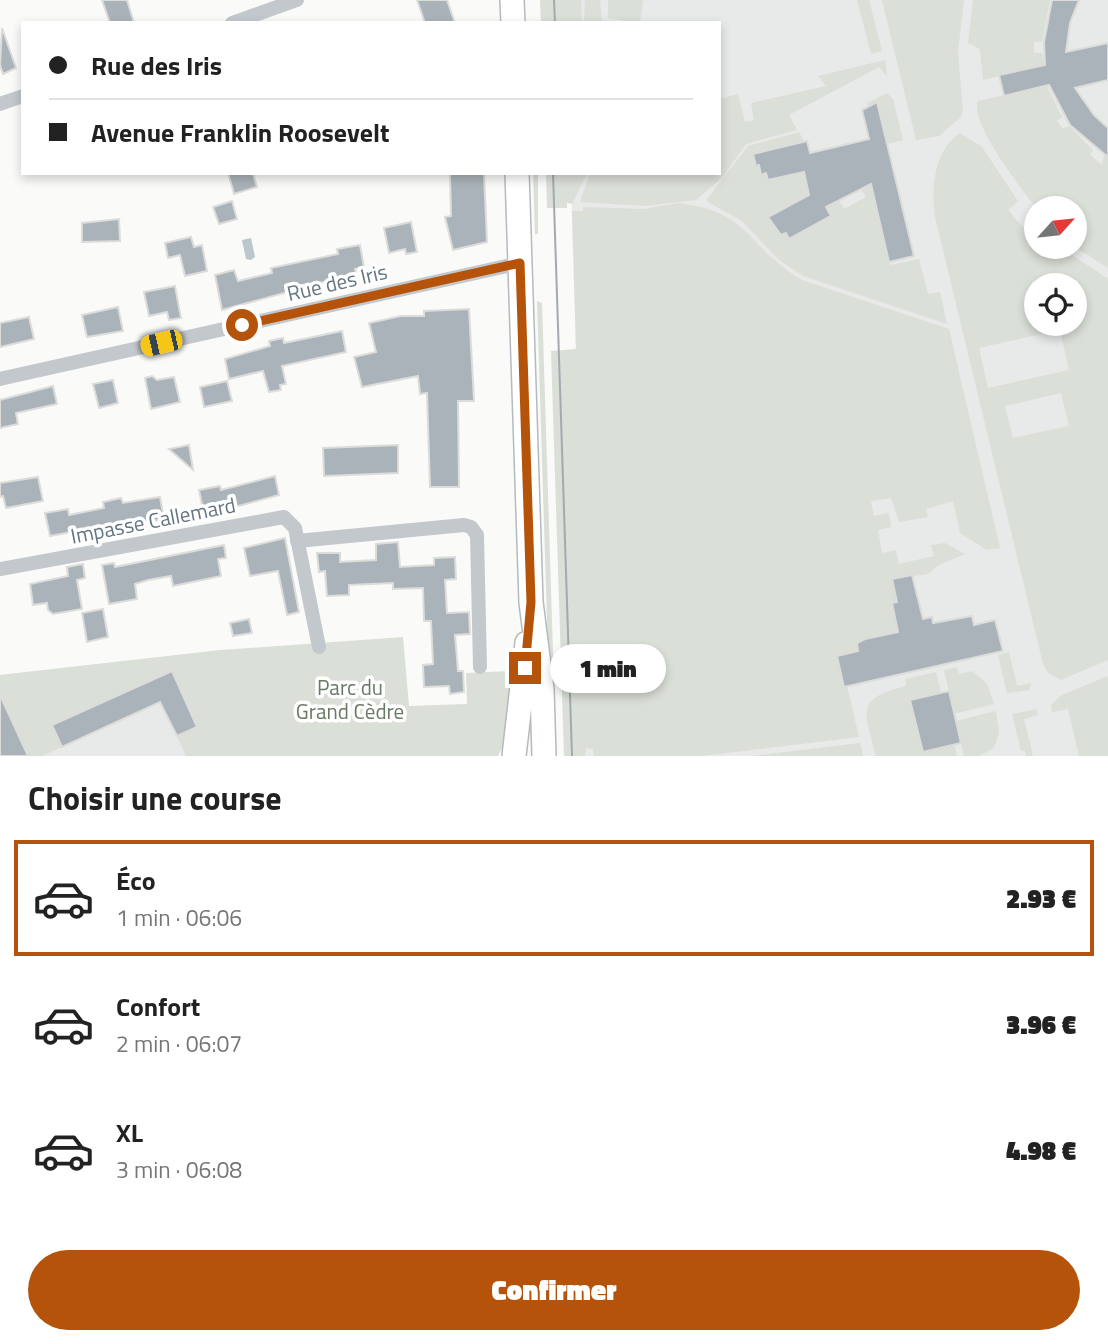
<!DOCTYPE html>
<html lang="fr">
<head>
<meta charset="utf-8">
<style>
	body { margin:0; font-family:"Titillium Web",sans-serif; background:#f2f2f2; color:#222; height:100vh; display:flex; flex-direction:column; font-size:26px; white-space:nowrap }
	* { box-sizing:border-box; margin:0 }
	p { font-size:23px; color:#767676 }
	.icon { flex:none; width:38px; height:38px; fill:none; stroke:currentColor; stroke-width:2; stroke-linecap:round; stroke-linejoin:round }
	.map { position:relative; height:756px; overflow:hidden }
	.side { display:flex; flex-direction:column; background:#fff; flex:1 }
	.side>* { flex:none }
	.banner { position:absolute; left:21px; top:21px; width:700px; height:154px; border-radius:0px; box-shadow:0 4px 10px #0003; display:grid; align-content:center; height:154px; padding:0 28px; background:#fff }
	.needle { width:46px; rotate:63deg }
	.tools { position:absolute; left:1024px; top:196px; display:grid; gap:14px }
	.tools a { display:grid; place-items:center; width:63px; height:63px; border-radius:50%; background:#fff; box-shadow:0 4px 10px #0003; font-size:35px }
	.end { position:absolute; width:32px; height:32px; margin:-16px; border:9px solid #b45309; background:#fff; box-shadow:0 0 0 4px #fff }
	.from { border-radius:50% }
	.bubble { position:absolute; height:49px; border-radius:24px; background:#fff; box-shadow:0 4px 10px #0003; font-size:23px; font-weight:800; line-height:49px; text-align:center }
	.car { position:absolute; width:21px; height:42px; margin:-21px -10px; border-radius:9px; box-shadow:0 0 5px 2px #0007; background:linear-gradient(#f5c518 24%,#345 0 40%,#f5c518 0 76%,#345 0 86%,#f5c518 0) }
	.banner b { display:flex; align-items:center; gap:24px; height:66px; font-size:26px }
	.banner b+b { border-top:2px solid #e0e0e0 }
	.banner i { width:18px; height:18px; background:#222 }
	ul { padding:0; list-style:none }
	li { display:flex; align-items:center; gap:21px; height:116px; margin:0 14px 10px; padding:0 14px; border:4px solid transparent; border-radius:0px }
	li div { flex:1 }
	li b { display:block; font-size:26px }
	li em { font-style:normal; font-weight:800 }
	li.current { border-color:#b45309 }
	li>.icon { width:63px; height:63px; stroke-width:1.5 }
	h2 { padding:0 28px; font-size:32px; line-height:84px }
	.button { display:flex; gap:14px; margin-top:auto; padding:14px 28px }
	.button a { flex:1; height:80px; border-radius:42px; background:#b45309; color:#fff; font-size:28px; font-weight:800; line-height:80px; text-align:center }
	.map>svg:first-child { display:block }
</style>
</head>
<body>
<div class="map">
<svg width="1108" height="756" viewBox="0 0 1108 756">
	<rect width="100%" height="100%" fill="#fafaf8"/>
	<!-- built -->
	<g fill="#e8e9e9" fill-rule="evenodd">
		<path d="M561,0H1108V756H585L573,350L576,348L571,184L567,173H719V23H562ZM1036,208H1074V247H1036ZM1036,285H1074V324H1036Z"/>
		<path d="M222,650L242,756H0V675Z"/>
	</g>
	<!-- green -->
	<g fill="#dadfd7" fill-rule="evenodd">
		<path d="M540,0H581L582,23H541Z"/>
		<path d="M585,0H600L602,23H584Z"/>
		<path d="M608,0H643L640,23L608,18Z"/>
		<path d="M857,0H869L882,51L871,54Z"/>
		<path d="M882,0H964L958,52L963,111L960,118L939,136L916,140Z"/>
		<path d="M973,0H1050L1042,42H1034V53H1042L1045,65L983,80L980,49L968,43Z"/>
		<path d="M885,60L887,76L879,67L789,115L797,130L746,144L722,178L696,200L644,206L580,202L590,173H719V99L738,94L745,122L754,120L751,103L826,86L818,76Z"/>
		<path d="M1047,86L1062,117L1057,121L1063,129L1069,126L1093,150L1090,155L1102,165L1104,154L1108,153V268L1075,247L1074,208H1036C1022,189 969,123 978,101Z"/>
		<path d="M887,93L893,99L903,140L887,144L878,102L868,106L867,103Z"/>
		<path d="M799,132L804,141L754,154L761,174L766,173L769,180L804,172L809,195L768,217L774,228L776,227L781,235L786,233L790,239L831,217L824,204L828,196L832,204L839,201L844,209L866,197L861,189L868,165L883,237L890,245L885,246L890,265L919,259L928,294L940,292L947,324L803,276L779,260L742,221L708,202L707,199L748,146Z"/>
		<path d="M960,133L982,147L1018,201L1008,210L1030,236L1036,232V247H1060L1108,279V660L1061,680L1048,673L1043,664L935,217C931,190 934,149 960,133ZM1077,280L1080,292L1075,293L1074,324H1036V285H1068L1067,282ZM1060,330L1069,370L988,388L979,348ZM1061,393L1069,426L1013,438L1005,406Z"/>
		<path d="M533,173H538V234H535Z"/>
		<path d="M546,173H587L572,204L567,203V208H547Z"/>
		<path d="M678,203C751,211 748,249 802,280L949,329L1000,548L987,550L960,533L953,501L926,509L928,517L899,522L891,498L871,501L874,516L889,513L891,527L878,530L882,553L896,550L899,564L934,556L931,545L945,543L965,554L939,565L928,574L892,579L903,632L874,636L857,643L858,651L847,686L859,737L702,756H594L593,749L586,748L585,756H564L551,351L576,349L572,211H583V207L644,209Z"/>
		<path d="M537,301L542,303L554,685L549,684Z"/>
		<path d="M403,637L409,706L467,704L466,673L511,671L506,740L498,756H186L177,736L197,726L171,671L53,725L62,747L42,756H28L0,706V675L221,650Z"/>
		<path d="M1009,652L1017,686L1031,683L1030,690L1007,693L998,655Z"/>
		<path d="M957,667L959,674L972,671L987,684L994,704L954,714L944,670Z"/>
		<path d="M936,672L941,693L911,701L922,751L954,744L957,756H876C865,711 854,699 906,686L905,679Z"/>
		<path d="M1108,676V756H1079L1068,709L1052,712L1051,705L1062,695Z"/>
		<path d="M1036,709L1038,715L1024,719L1033,756H1026L1025,751H1021L1012,714Z"/>
		<path d="M996,711L999,733L994,748L979,756H964L956,721Z"/>
		<path d="M860,743L863,756H751Z"/>
	</g>
	<!-- water -->
	<path fill="#bbc7cb" d="M251,238L255,257L251,260L246,259L242,240Z"/>
	<!-- building -->
	<g fill="#aab3b9" stroke="#dcdcda" stroke-width="2">
		<path d="M102,0H127L134,23H110Z"/>
		<path d="M417,0H447L455,23H425Z"/>
		<path d="M1052,0H1079L1070,23L1066,52L1108,43V80L1075,88L1094,115L1108,128V157L1070,125L1049,85L1004,96L999,75L1045,65L1044,42Z"/>
		<path d="M2,28L16,68L3,74L0,65Z"/>
		<path d="M877,102L914,256L889,262L871,184L826,207L831,216L789,239L786,233L781,235L768,217L809,195L804,172L768,180L766,173L761,175L759,165L756,166L753,154L807,141L810,153L869,139L862,110Z"/>
		<path d="M228,173H253L257,187L234,194Z"/>
		<path d="M450,173H484L487,242L453,250L445,217L451,216Z"/>
		<path d="M232,201L237,219L219,224L213,207Z"/>
		<path d="M119,219L120,241L82,242V223Z"/>
		<path d="M411,222L417,252L406,254L405,249L389,253L384,228Z"/>
		<path d="M191,237L194,247L202,245L207,271L185,276L180,255L168,258L165,243Z"/>
		<path d="M360,245L364,267L355,269L356,273L222,310L215,275L234,270L238,281L272,273L271,268L338,254L337,249Z"/>
		<path d="M175,286L181,318L169,320L167,312L149,316L144,292Z"/>
		<path d="M118,307L123,331L87,337L82,315Z"/>
		<path d="M469,309L474,401H458L459,487H430L427,393L420,394L418,376L362,387L354,357L376,352L369,323L401,316H424V311Z"/>
		<path d="M29,317L34,339L0,347V323Z"/>
		<path d="M342,331L346,352L282,366L286,384L280,385L281,390L269,392L263,371L229,379L225,359L270,346L269,341L283,338L284,343Z"/>
		<path d="M152,376L157,380L174,377L180,402L151,409L145,378Z"/>
		<path d="M113,380L118,403L99,408L93,384Z"/>
		<path d="M227,381L232,401L204,407L200,387Z"/>
		<path d="M53,386L57,404L16,413L18,424L0,428V400Z"/>
		<path d="M189,445L193,470L169,449Z"/>
		<path d="M398,445V473L324,476L323,448Z"/>
		<path d="M275,476L279,495L227,509L226,505L203,510L199,490L220,486L221,490Z"/>
		<path d="M38,477L43,501L6,508L3,496L0,497V483Z"/>
		<path d="M160,497L164,519L126,526L125,522L50,536L45,513L68,509L69,515L104,508L103,502L121,498L123,503Z"/>
		<path d="M285,538L299,612L287,615L278,571L250,576L244,548Z"/>
		<path d="M398,542L400,567L434,565V558L455,557L456,579L445,580L447,613L469,612L470,634L455,635L458,671H463L464,692L450,694L449,686L424,687L423,665L433,664L431,621H424L423,588L393,589V583L349,585V595L327,596L325,571L319,572L317,553H340V562L376,560V544Z"/>
		<path d="M224,545L226,558L218,559L221,576L173,586L171,576L148,580L135,584L137,599L109,604L102,565L114,563L115,567Z"/>
		<path d="M83,564L85,578L77,580L82,609L53,614L48,610L47,603L33,605L30,584L68,576L67,567Z"/>
		<path d="M912,575L923,619L932,617L933,623L972,616L974,625L995,620L1003,651L844,687L837,656L858,651L857,643L865,639L898,632L892,603L897,602L892,579Z"/>
		<path d="M103,609L108,637L87,642L82,613Z"/>
		<path d="M249,619L252,633L233,636L230,623Z"/>
		<path d="M172,671L197,727L177,736L160,702L62,747L52,725Z"/>
		<path d="M949,691L961,743L923,752L910,700Z"/>
		<path d="M0,695L28,756H0Z"/>
	</g>
	<g fill="none" stroke-linecap="round" stroke-linejoin="round">
		<!-- primary casing -->
		<g stroke="#b5babe" stroke-width="26">
			<g id="primary">
				<path d="M512,0L513,23"/>
				<path d="M517,173L531,602L542,689L544,756"/>
				<path d="M514,756L527,643"/>
			</g>
		</g>
		<!-- minor -->
		<g stroke="#c3c8cc" stroke-width="14">
			<path d="M232,23L297,0"/>
			<path d="M0,104L23,96"/>
			<path d="M0,379L520,263"/>
			<path d="M297,541L464,525L471,527L477,535L480,667"/>
			<path d="M0,569L284,517L295,528L319,647"/>
		</g>
		<!-- primary -->
		<use href="#primary" stroke="#fff" stroke-width="23"/>
		<!-- tram -->
		<g stroke="#a2aab0" stroke-width="2">
			<path d="M554,0L555,23"/>
			<path d="M553,173L572,756"/>
		</g>
	</g>
	<g fill="none" stroke-linecap="round" stroke-linejoin="round">
		<!-- route -->
		<path stroke="#b45309" stroke-width="9" d="M242,325L520,263L531,602L525,668"/>
	</g>
	<g text-anchor="middle" dominant-baseline="central" stroke-width="7" stroke-linejoin="round" paint-order="stroke">
		<!-- street labels -->
		<g font-size="21" fill="#657683" stroke="#fff">
			<text transform="translate(337 282) rotate(-13)">Rue des Iris</text>
			<text transform="translate(153 520) rotate(-11)">Impasse Callemard</text>
		</g>
		<!-- park labels -->
		<g font-size="21" fill="#687a64" stroke="#fff">
			<text x="350" y="687">Parc du<tspan x="350" dy="24">Grand Cèdre</tspan></text>
		</g>
	</g>
</svg>
<div class="tools">
<a><svg class="needle" viewBox="-14 -14 28 28"><path d="M0-13l5 13h-10z" fill="#e53935"/><path d="M0 13l5-13h-10z" fill="#767676"/></svg></a>
<a><svg class="icon" aria-label="locate" viewBox="0 0 24 24"><circle cx="12" cy="12" r="6"/><path d="M12 2v4M12 18v4M2 12h4M18 12h4"/></svg></a>
</div>
<i class="end from" style="left:242px;top:325px"></i>
<i class="end" style="left:525px;top:668px"></i>
<div class="bubble" style="left:550px;top:644px;width:116px">1 min</div>
<i class="car" style="left:161px;top:343px;rotate:257deg"></i>
<div class="banner">
<b><i class="from"></i>Rue des Iris</b>
<b><i></i>Avenue Franklin Roosevelt</b>
</div>
</div>
<section class="side">
<h2>Choisir une course</h2>
<ul>
<li class="current"><svg class="icon" aria-label="car" viewBox="0 0 24 24"><path d="M5 17H2v-5l4-1 3-4h7l3 4 3 1v5h-3M9 17h6M6 11h13"/><circle cx="7" cy="17" r="2"/><circle cx="17" cy="17" r="2"/></svg><div><b>Éco</b><p>1 min · 06:06</p></div><em>2.93 €</em></li>
<li><svg class="icon" aria-label="car" viewBox="0 0 24 24"><path d="M5 17H2v-5l4-1 3-4h7l3 4 3 1v5h-3M9 17h6M6 11h13"/><circle cx="7" cy="17" r="2"/><circle cx="17" cy="17" r="2"/></svg><div><b>Confort</b><p>2 min · 06:07</p></div><em>3.96 €</em></li>
<li><svg class="icon" aria-label="car" viewBox="0 0 24 24"><path d="M5 17H2v-5l4-1 3-4h7l3 4 3 1v5h-3M9 17h6M6 11h13"/><circle cx="7" cy="17" r="2"/><circle cx="17" cy="17" r="2"/></svg><div><b>XL</b><p>3 min · 06:08</p></div><em>4.98 €</em></li>
</ul>
<div class="button"><a>Confirmer</a></div>
</section>
</body>
</html>
